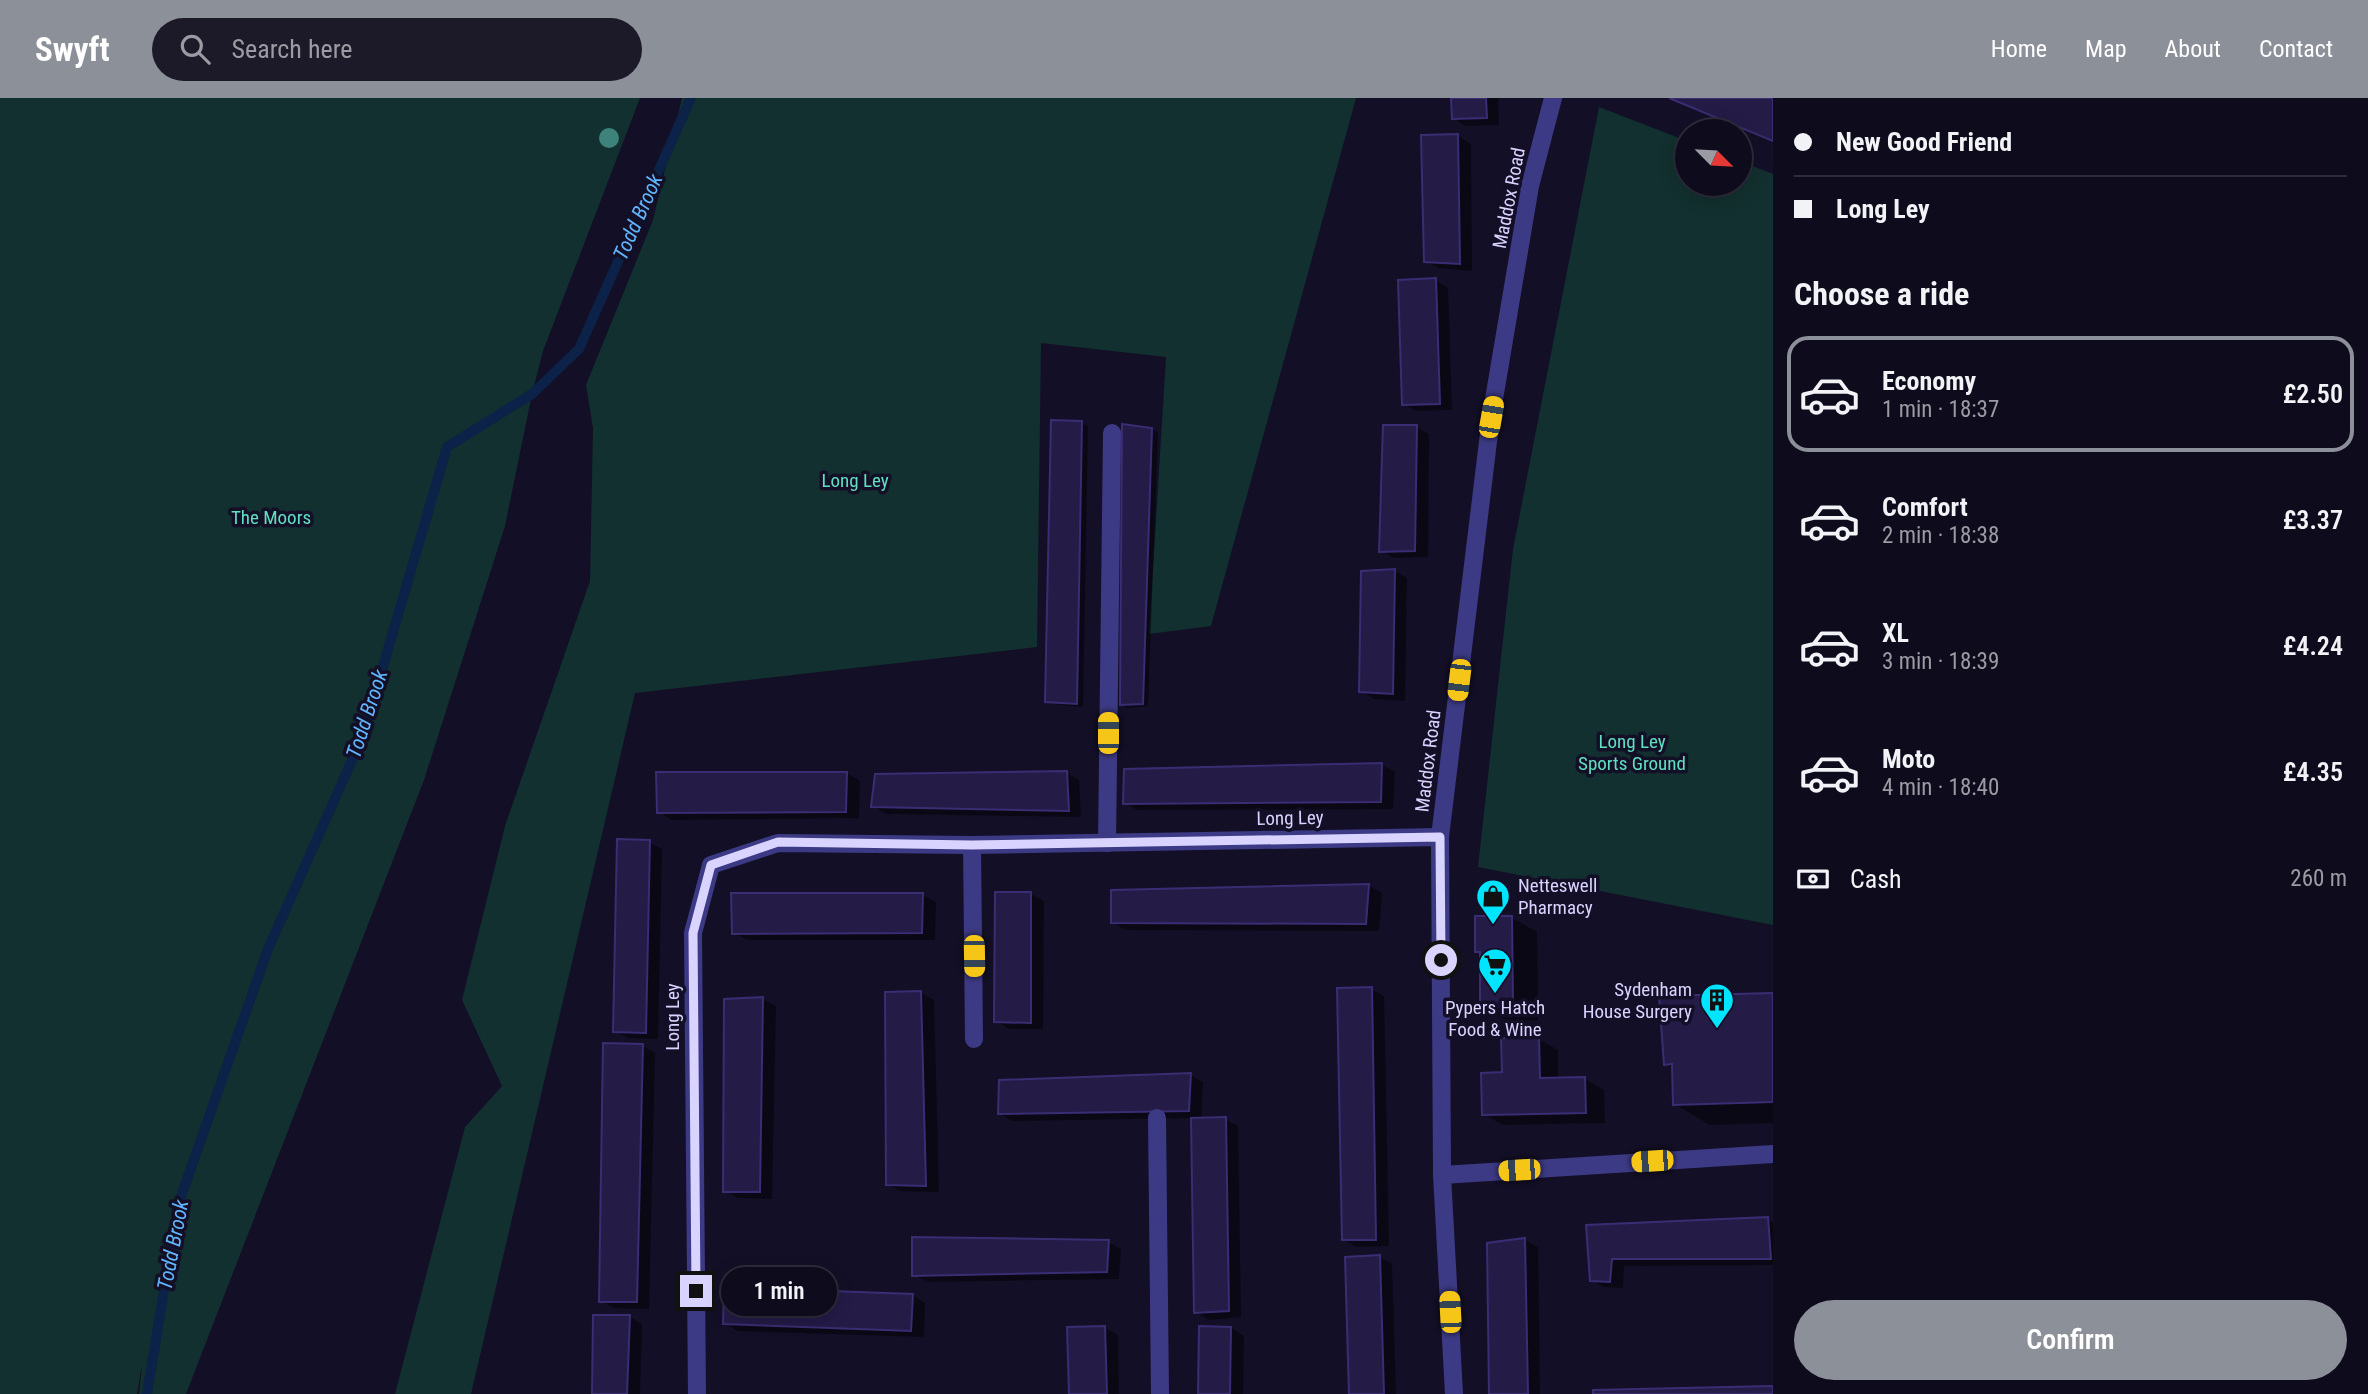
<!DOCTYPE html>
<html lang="en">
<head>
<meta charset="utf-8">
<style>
	body { margin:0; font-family:"Roboto Condensed",sans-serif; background:#1c1929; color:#f1f3f6; height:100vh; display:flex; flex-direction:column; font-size:26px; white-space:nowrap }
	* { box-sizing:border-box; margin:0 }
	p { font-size:23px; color:#9b9ba3 }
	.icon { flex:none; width:38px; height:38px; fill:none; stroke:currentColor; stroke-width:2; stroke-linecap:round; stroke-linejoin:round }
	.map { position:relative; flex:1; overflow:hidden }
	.drawer { display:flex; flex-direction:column; background:#0e0b1c; width:595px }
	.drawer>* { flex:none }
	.banner { display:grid; align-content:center; height:154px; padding:0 21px; background:#0e0b1c }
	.needle { width:46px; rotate:114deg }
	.controls { position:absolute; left:1675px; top:21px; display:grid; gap:14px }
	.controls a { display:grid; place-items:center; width:77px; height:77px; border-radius:50%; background:#0e0b1c; box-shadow:0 4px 18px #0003,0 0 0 2px #2e2b3b; font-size:35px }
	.end { position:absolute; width:32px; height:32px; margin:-16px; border:9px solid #d9d4ff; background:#111; box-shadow:0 0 0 4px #111 }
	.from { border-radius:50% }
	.bubble { position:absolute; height:49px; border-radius:24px; background:#0e0b1c; box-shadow:0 4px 18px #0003,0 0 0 2px #2e2b3b; font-size:23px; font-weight:600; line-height:49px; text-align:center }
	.car { position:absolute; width:21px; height:42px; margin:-21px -10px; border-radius:9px; box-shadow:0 0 5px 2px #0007; background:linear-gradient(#f5c518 24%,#345 0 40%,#f5c518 0 76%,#345 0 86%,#f5c518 0) }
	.banner b { display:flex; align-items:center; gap:24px; height:66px; font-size:26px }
	.banner b+b { border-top:2px solid #2e2b3b }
	.banner i { width:18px; height:18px; background:#f1f3f6 }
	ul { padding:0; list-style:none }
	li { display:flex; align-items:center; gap:21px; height:116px; margin:0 14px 10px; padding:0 7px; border:4px solid transparent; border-radius:21px }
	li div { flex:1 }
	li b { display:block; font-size:26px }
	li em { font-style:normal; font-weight:600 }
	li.current { border-color:#8c9099 }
	li>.icon { width:63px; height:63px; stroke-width:1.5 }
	h2 { padding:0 21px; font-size:32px; line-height:84px }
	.pay { display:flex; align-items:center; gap:18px; height:77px; padding:0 21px; font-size:26px }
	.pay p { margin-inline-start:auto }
	.cta { display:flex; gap:14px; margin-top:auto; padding:14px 21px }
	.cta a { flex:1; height:80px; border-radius:42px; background:#8c9099; color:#fff; font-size:28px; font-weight:600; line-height:80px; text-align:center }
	header { display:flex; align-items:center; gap:42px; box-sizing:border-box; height:98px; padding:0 35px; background:#8c9099; color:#fff }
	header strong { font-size:33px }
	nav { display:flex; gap:38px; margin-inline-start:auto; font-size:24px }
	.search { width:490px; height:63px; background:#1c1929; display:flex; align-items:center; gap:18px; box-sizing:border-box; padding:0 24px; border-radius:38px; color:#9b9ba3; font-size:26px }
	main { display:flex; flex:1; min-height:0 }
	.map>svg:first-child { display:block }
</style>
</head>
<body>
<header>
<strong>Swyft</strong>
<div class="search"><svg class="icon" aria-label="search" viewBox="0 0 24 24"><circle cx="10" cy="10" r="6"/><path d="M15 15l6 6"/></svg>Search here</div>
<nav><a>Home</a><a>Map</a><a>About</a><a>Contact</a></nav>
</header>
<main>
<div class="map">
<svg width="1773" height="1296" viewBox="0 0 1773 1296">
	<rect width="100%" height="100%" fill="#130f26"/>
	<!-- green -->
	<g fill="#12302f">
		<path d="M0,0H640L543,253L532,296L505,428L424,682L186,1296H139L142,1265L137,1296H0Z"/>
		<path d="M682,0H1356L1211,528L1149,536L1166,259L1041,245L1037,549L635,595L471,1296H395L465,1029L502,988L462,902L505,728L590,483L593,330L586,287L653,122Z"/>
		<path d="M1599,9L1687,43V86H1740V63L1773,76V827L1478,769L1513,451Z"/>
	</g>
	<!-- shadow -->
	<g fill="#0007">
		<path d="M1453,0H1498L1499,27L1466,28L1453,20Z"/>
		<path d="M1668,0H1773V43Z"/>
		<path d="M1458,38L1471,46L1472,173L1439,170L1426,163Z"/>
		<path d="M1435,182L1448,190L1452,312L1416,313L1403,306Z"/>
		<path d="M1082,325L1088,328L1083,609L1053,606L1047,603Z"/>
		<path d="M1416,329L1429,336L1428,459L1394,460L1381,453Z"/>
		<path d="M1152,331L1158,335L1148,608L1127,610L1121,606Z"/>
		<path d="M1395,473L1407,480L1405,603L1374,601L1361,593Z"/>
		<path d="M1382,667L1395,674L1393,711L1137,712L1125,705Z"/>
		<path d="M847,675L860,683L859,720L672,722L659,714Z"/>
		<path d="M1066,675L1079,682L1081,719L886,716L873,708Z"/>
		<path d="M649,744L662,751L658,941L628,940L615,933Z"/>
		<path d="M1369,788L1382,795L1379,833L1125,832L1113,824V794Z"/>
		<path d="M733,796L923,797L936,804L935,842H747L734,835Z"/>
		<path d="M1031,796L1044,803L1043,931H1009L996,923Z"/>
		<path d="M1512,820L1537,834L1538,922L1507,923L1482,908L1481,855L1477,853Z"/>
		<path d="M1371,891L1384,898L1389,1148L1356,1149L1343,1141Z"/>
		<path d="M921,895L934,902L939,1094L900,1093L887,1086Z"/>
		<path d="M1773,897V1025L1710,1027L1675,1006L1674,971L1665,966Z"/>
		<path d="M763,901L776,908L772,1101L738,1100L725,1093Z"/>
		<path d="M1538,941L1558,952V982L1585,981L1604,992L1605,1025L1503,1027L1483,1016L1503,976Z"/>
		<path d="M642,948L655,955L649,1211L614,1210L601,1203Z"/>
		<path d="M1190,977L1203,984L1201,1022L1225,1021L1238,1028L1241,1219L1209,1222L1196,1214L1193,1020L1012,1023L1000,1016Z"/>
		<path d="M1767,1121L1773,1125V1167L1624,1168L1623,1190L1604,1189L1591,1182L1588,1129Z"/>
		<path d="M1525,1142L1538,1149L1540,1296H1491Z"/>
		<path d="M1108,1144L1121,1151L1119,1181L927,1184L914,1177Z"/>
		<path d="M1379,1159L1392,1166L1396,1296H1351Z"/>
		<path d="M912,1197L925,1205L924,1239L738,1233L725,1225Z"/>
		<path d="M630,1219L642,1226L640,1296H593Z"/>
		<path d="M1105,1230L1118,1237L1119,1296H1071Z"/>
		<path d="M1231,1230L1244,1238L1243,1296H1200Z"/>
	</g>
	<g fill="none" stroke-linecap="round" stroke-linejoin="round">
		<!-- stream -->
		<path stroke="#0c2248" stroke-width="10" d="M147,1296L178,1107L268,851L362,640L447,349L532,296L579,251L691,0"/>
	</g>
	<!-- building -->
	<g fill="#241b47" stroke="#3b2d73" stroke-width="2">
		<path d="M1451,0H1486L1487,20L1452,21Z"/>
		<path d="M1669,0H1773V43Z"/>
		<path d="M1458,36L1460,166L1424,164L1421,37Z"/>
		<path d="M1436,180L1440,306L1402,307L1398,182Z"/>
		<path d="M1051,322L1082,323L1077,606L1045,604Z"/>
		<path d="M1122,326L1152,330L1143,606L1120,607Z"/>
		<path d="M1383,327H1417L1415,453L1379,454Z"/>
		<path d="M1395,471L1393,596L1359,594L1361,473Z"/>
		<path d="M1382,665L1381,704L1123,706L1124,671Z"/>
		<path d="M1067,673L1069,713L871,709L875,676Z"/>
		<path d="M656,674H847L846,714L657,715Z"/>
		<path d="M617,741L650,742L646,935L613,934Z"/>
		<path d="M1369,786L1366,826L1111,825V792Z"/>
		<path d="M995,794H1031V925L994,924Z"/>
		<path d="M731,795H923L922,835L732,836Z"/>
		<path d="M1475,818H1512L1513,909H1480V854H1475Z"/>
		<path d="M1372,889L1376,1142H1342L1337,890Z"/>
		<path d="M921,893L926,1088L886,1087L885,894Z"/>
		<path d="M1773,895V1004L1673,1007L1672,966L1664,967L1659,898Z"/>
		<path d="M763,899L760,1094H723L724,901Z"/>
		<path d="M1539,939L1540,980L1585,979L1586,1015L1482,1017L1481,975L1502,974L1501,940Z"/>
		<path d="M603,945L643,946L637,1204H599Z"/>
		<path d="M1191,975L1189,1013L998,1016L999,982Z"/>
		<path d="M1226,1019L1229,1213L1194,1215L1191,1020Z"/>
		<path d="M1768,1119L1771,1161H1612L1610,1184L1590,1183L1586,1127Z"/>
		<path d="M912,1139L1109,1142L1107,1174L912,1178Z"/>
		<path d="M1525,1140L1528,1296H1489L1487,1145Z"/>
		<path d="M1380,1157L1384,1296H1349L1345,1159Z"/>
		<path d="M724,1189L913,1196L911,1233L723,1226Z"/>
		<path d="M593,1217H630L627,1296H592Z"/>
		<path d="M1105,1228L1107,1296H1069L1067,1229Z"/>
		<path d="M1199,1228L1231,1229L1230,1296H1198Z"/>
		<path d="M1773,1288V1296H1593V1292Z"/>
	</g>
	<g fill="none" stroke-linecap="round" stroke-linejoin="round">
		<!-- minor -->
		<g stroke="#3d3a85" stroke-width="18">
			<path d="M1107,745L1112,335"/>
			<path d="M972,747L974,941"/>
			<path d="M1157,1020L1160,1296"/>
			<path d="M1442,1077L1773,1056"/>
			<path d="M697,1296L693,835L711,767L778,745L972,747L1440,739"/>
			<path d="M1454,1296L1442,1077L1440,739L1491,319L1530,88L1553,0"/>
		</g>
	</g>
	<!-- trees -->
	<circle fill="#3d827b" cx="609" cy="40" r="10"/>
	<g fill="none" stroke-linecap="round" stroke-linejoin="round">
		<!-- route -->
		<path stroke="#d9d4ff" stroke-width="9" d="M696,1193L693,835L711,767L778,744L972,747L1440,739L1441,862"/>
	</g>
	<!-- icons -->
	<defs>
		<g id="shop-pin" transform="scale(1.75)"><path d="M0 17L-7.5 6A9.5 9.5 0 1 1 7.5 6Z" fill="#00e5ff" stroke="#130f26"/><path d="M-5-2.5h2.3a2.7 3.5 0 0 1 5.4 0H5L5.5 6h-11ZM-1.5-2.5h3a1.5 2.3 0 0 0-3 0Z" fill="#111"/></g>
		<g id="supermarket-pin" transform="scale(1.75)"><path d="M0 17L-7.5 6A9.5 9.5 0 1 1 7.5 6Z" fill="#00e5ff" stroke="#130f26"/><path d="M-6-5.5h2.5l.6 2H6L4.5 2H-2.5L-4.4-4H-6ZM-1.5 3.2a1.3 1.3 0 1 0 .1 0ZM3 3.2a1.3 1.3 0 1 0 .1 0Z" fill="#111"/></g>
		<g id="building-pin" transform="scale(1.75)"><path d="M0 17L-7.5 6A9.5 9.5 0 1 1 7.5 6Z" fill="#00e5ff" stroke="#130f26"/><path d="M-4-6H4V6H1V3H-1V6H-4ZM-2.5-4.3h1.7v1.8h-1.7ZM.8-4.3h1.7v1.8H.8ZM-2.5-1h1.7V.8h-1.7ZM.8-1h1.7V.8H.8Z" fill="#111"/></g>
	</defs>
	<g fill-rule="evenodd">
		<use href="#shop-pin" x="1493" y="798"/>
		<use href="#supermarket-pin" x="1495" y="867"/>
		<use href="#building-pin" x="1717" y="902"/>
	</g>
	<g text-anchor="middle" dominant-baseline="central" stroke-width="7" stroke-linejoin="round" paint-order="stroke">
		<!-- street labels -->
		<g font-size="19" fill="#d9d4ff" stroke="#130f26">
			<text transform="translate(1509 100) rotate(-79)">Maddox Road</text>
			<text transform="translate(1428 663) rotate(-83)">Maddox Road</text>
			<text transform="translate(1290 720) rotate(-1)">Long Ley</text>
			<text transform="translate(672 919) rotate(-90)">Long Ley</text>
		</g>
		<!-- park labels -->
		<g font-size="19" fill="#5fe0c0" stroke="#130f26">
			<text x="855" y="382">Long Ley</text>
			<text x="271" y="419">The Moors</text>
			<text x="1632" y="643">Long Ley<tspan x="1632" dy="22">Sports Ground</tspan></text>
		</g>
		<!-- poi labels -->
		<g font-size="19" fill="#d9d4ff" stroke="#130f26" text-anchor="start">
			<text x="1518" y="787">Netteswell<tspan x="1518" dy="22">Pharmacy</tspan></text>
			<text x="1692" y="891" text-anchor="end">Sydenham<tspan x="1692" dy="22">House Surgery</tspan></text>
			<text x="1495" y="909" text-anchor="middle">Pypers Hatch<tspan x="1495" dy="22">Food &amp; Wine</tspan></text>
		</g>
		<!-- water labels -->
		<g font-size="21" font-style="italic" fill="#62b6ff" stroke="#130f26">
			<text transform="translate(638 119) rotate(-66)">Todd Brook</text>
			<text transform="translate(367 616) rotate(-72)">Todd Brook</text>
			<text transform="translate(173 1147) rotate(-79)">Todd Brook</text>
		</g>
	</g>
</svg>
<div class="controls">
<a><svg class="needle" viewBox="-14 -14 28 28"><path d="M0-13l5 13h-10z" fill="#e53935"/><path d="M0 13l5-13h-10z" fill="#9b9ba3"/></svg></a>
</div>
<i class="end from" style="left:1441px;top:862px"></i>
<i class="end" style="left:696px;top:1193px"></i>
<div class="bubble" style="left:721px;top:1169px;width:116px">1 min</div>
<i class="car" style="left:1491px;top:319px;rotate:10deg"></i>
<i class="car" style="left:1459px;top:582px;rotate:187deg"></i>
<i class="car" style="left:1108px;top:635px;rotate:0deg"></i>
<i class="car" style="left:974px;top:858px;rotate:179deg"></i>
<i class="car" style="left:1652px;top:1063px;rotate:266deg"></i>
<i class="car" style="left:1519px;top:1072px;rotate:266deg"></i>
<i class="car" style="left:1450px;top:1214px;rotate:357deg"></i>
</div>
<section class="drawer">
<div class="banner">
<b><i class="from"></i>New Good Friend</b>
<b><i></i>Long Ley</b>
</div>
<h2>Choose a ride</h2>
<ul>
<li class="current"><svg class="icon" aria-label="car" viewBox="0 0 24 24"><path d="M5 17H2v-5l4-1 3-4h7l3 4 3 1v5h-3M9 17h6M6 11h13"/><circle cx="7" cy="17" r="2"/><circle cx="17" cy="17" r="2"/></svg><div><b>Economy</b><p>1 min · 18:37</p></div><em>£2.50</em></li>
<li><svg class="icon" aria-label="car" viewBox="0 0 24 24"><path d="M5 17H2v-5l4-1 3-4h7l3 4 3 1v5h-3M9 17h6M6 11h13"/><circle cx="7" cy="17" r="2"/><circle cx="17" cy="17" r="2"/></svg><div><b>Comfort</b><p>2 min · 18:38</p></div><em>£3.37</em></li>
<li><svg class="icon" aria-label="car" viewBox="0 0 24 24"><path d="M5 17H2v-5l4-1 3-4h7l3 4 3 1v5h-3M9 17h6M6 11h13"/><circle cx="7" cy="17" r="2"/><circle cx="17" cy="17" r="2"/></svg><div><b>XL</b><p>3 min · 18:39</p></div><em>£4.24</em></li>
<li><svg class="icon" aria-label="car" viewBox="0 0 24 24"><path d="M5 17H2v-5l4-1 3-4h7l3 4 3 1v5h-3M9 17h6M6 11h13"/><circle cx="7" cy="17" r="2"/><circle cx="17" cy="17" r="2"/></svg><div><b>Moto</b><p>4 min · 18:40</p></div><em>£4.35</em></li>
</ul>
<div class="pay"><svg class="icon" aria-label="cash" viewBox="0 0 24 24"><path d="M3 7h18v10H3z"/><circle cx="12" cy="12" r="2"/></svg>Cash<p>260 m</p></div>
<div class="cta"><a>Confirm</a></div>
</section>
</main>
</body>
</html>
